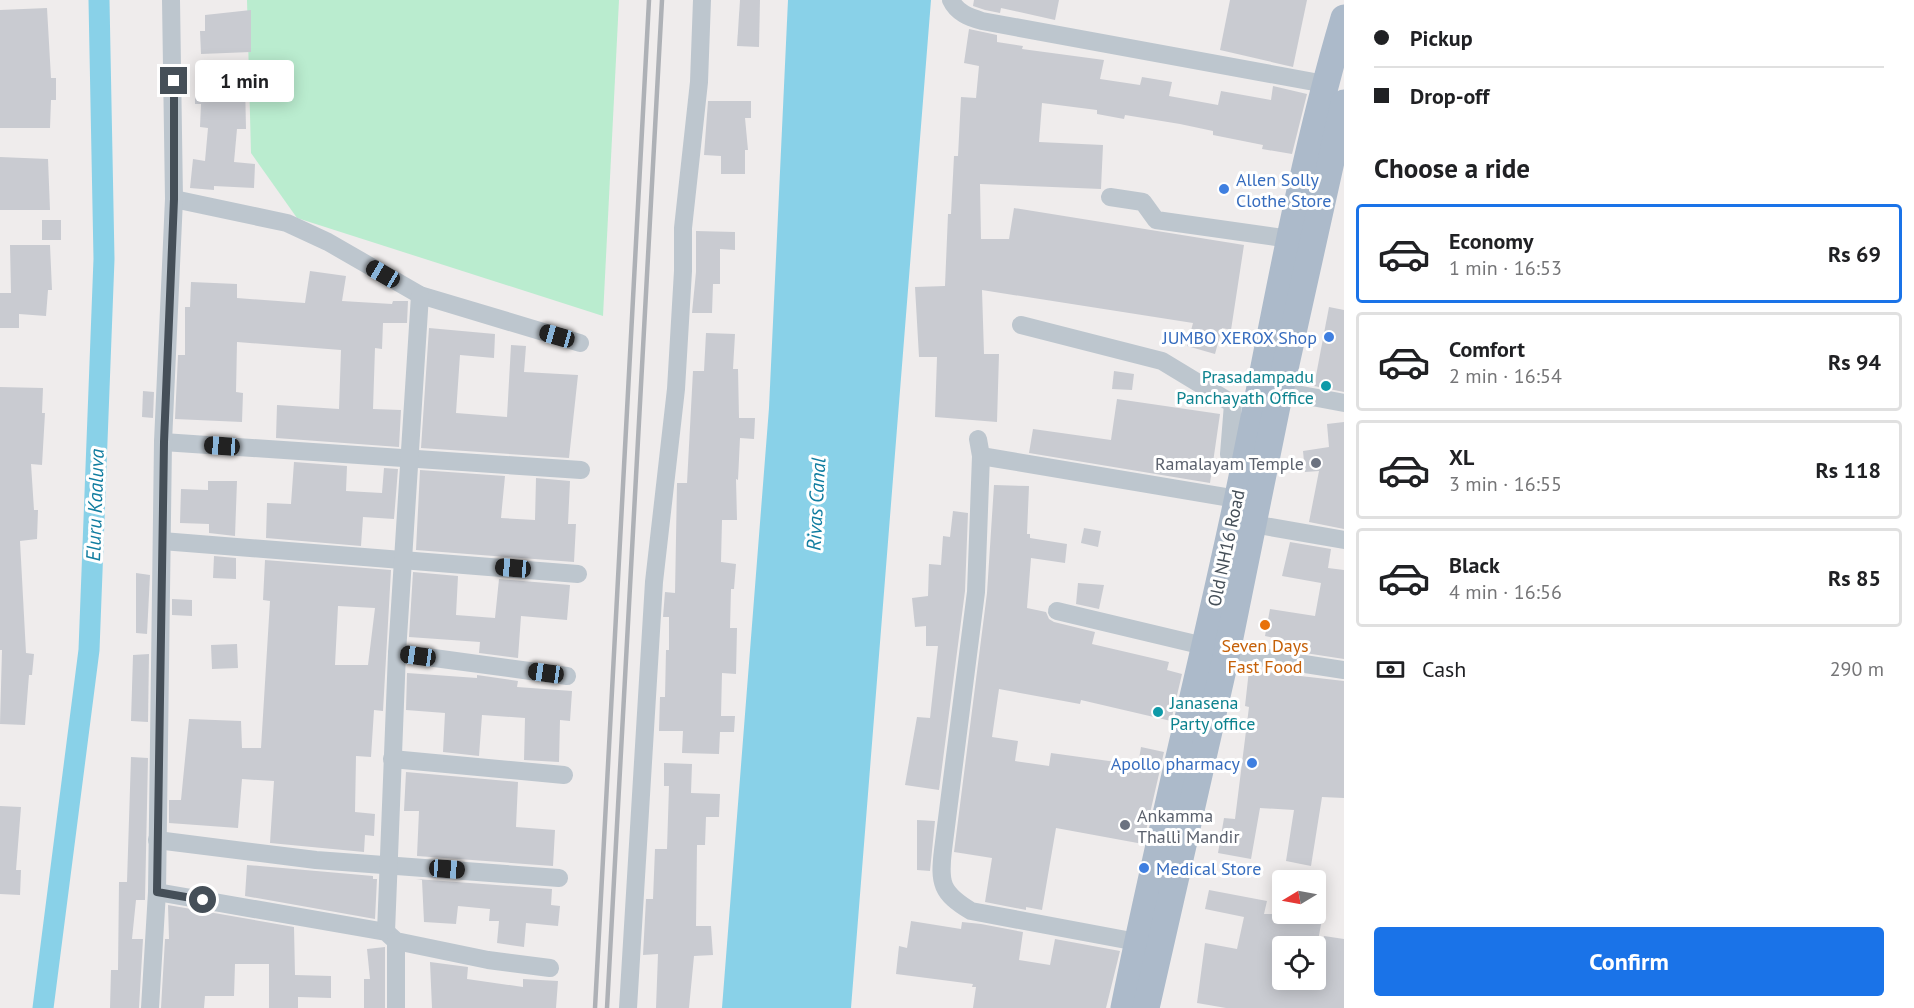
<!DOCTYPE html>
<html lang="en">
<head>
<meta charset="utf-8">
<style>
	body { margin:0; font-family:"PT Sans",sans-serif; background:#f2f2f2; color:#202124; height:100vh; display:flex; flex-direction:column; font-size:22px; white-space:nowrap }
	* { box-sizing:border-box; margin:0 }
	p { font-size:20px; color:#757577 }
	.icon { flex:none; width:33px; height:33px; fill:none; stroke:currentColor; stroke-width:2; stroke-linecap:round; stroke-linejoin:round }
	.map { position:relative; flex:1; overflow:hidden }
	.panel { display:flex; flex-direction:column; background:#fff; width:570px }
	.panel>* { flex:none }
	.banner { display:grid; align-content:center; height:132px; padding:0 30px; background:#fff }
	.needle { width:39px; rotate:260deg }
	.buttons { position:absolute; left:1272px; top:870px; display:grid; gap:12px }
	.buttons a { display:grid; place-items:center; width:54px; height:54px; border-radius:6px; background:#fff; box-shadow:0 3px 15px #0003; font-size:30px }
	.end { position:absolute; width:27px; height:27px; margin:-14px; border:8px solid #454f58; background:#fff; box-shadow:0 0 0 3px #fff }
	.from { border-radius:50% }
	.bubble { position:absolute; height:42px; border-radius:6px; background:#fff; box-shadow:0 3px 15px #0003; font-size:20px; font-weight:700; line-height:42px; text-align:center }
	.car { position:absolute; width:18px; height:36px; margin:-18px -9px; border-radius:8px; box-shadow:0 0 4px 2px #0007; background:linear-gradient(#222 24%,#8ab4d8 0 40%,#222 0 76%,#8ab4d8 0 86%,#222 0) }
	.banner b { display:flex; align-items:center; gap:21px; height:57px; font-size:22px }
	.banner b+b { border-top:2px solid #e0e0e0 }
	.banner i { width:15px; height:15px; background:#202124 }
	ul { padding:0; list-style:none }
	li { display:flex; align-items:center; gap:18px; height:99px; margin:0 12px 9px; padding:0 18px; border:3px solid #e0e0e0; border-radius:6px }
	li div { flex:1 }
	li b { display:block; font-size:22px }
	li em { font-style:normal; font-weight:700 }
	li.current { border-color:#1a73e8 }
	li>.icon { width:54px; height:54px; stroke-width:1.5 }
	h2 { padding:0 30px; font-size:27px; line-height:72px }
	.pay { display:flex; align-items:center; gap:15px; height:66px; padding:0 30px; font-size:22px }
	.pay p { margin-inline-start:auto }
	.action { display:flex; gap:12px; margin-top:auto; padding:12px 30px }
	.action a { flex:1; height:69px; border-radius:6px; background:#1a73e8; color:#fff; font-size:24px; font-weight:700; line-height:69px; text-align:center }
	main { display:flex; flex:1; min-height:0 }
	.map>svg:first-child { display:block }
</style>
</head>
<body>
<main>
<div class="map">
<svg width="1344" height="1008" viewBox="0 0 1344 1008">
	<rect width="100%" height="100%" fill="#efecec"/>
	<!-- green -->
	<path fill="#baeccf" d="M247,0H619L603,316L297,218L251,153Z"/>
	<!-- water -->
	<path fill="#89d1e8" d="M788,0H931L851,1008H722L769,408Z"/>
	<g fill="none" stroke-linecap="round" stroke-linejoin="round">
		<!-- canal -->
		<path stroke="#89d1e8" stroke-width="21" d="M43,1008L89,650L104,259L99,0"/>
	</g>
	<!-- building -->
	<g fill="#c9cbd1" fill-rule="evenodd">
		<path d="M740,0H760L759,47L737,46Z"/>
		<path d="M974,0H1059L1055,20L1001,8L1000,13L985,10L973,6Z"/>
		<path d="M1230,0H1307L1293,67L1220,50Z"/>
		<path d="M47,8L51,78H56V100H51L50,128H0V10Z"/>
		<path d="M251,10V52L201,54L200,31H205V15Z"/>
		<path d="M969,29L997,35V42L1023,46L1022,49L1104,60L1100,79L1140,85L1142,77L1172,82L1169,96L1218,105L1221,91L1271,100L1273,86L1307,94L1292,154L1262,149L1263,145L1213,135V131L1180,124L1125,115L1124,119L1097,114V110L1042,103L1039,142L1103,145L1101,189L980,184L981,239H1009L1014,208L1244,245L1231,330L1222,328L1215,354L1187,346L1193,323L982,290L984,354H999L997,422L935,417L937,357H919L915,287L945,286L948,214H951L954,156H958L961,97L976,98L979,66L964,63Z"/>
		<path d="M245,83L246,129H237L234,162L255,164L254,188L214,186V190L190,188L193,159L205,161L208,128L200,127L201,104H195V84Z"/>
		<path d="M708,101H751V118H745L748,150H745V174H721V156L704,155Z"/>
		<path d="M0,157L48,159L50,210H0Z"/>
		<rect x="42" y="220" width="19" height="20"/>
		<path d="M696,231L735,232V250L720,249V284H713L712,313H692L696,272Z"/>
		<path d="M10,245H50L52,290H48L46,316L19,314V328H0V293H11Z"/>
		<path d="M310,271L346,276L342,301L392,304L393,301H408L407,323H383L382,349L375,348L373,409L401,410L399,447L276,438L277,405L339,409L341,350L237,342L236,392L243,393L242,422L175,419L178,355H185V307H190L191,282L237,284V298L305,303Z"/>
		<path d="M1329,307L1344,310V392L1314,386Z"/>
		<path d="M429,328L495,334L494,358L460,355L456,413L507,417L511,345L526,346L524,372L578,375L569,458L421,448Z"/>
		<path d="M706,333L735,334L733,369H738L739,418H755L754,439L740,438L738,480L736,479L737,520H722L721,562L736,564L734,589H731L730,628H737L736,674L722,673L721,716H735L734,732H720L719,754L682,753L683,731H659L660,697H665L666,650H669V617H663L665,592L675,593L677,483H687L693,371H704Z"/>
		<path d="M1114,371L1134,374L1132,390L1112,389Z"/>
		<path d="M0,387L43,388L42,413H45L42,465L31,464L34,510H38L37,539L20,541L26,653L34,654L32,675H29L25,725L0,724L2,650H0Z"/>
		<path d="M143,391L154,392L153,418L142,417Z"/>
		<path d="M1117,399L1220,414L1210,483L1029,453L1033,429L1111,440Z"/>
		<path d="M1344,422V529L1309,522L1319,471L1305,472L1303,451L1329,447L1327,424Z"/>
		<path d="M294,462L347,466L346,491L382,493L384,468L398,469L394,519L363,517L361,546L266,538L267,503L291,504Z"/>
		<path d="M420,470L505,476L501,518L535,520L536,478L570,481L568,524H576L574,562L416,550Z"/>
		<path d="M208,481H237L235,536L209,533V524L180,523L181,489L208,490Z"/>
		<path d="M994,485L1029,486L1027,534H1030V538L1067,544L1065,563L1031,558L1027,608L1046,612L1049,619L1054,622L1095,632L1092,644L1169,662L1167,670L1182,674L1171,721L1081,700L1080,704L999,689L992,737L1018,741L1015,761L1049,766L1051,753L1138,765L1141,747L1164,752L1143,844L1056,828L1042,910L1026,907V910L985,902L992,858L954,852L987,593Z"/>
		<path d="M953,511L968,513L965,591L939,790L905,785L917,717L930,718L938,646H926V626L915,627L912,598L928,596L929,564L941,565L943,536L950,537Z"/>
		<path d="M1084,528L1101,531L1098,547L1081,543Z"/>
		<path d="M1290,542L1331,549L1328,568L1344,570V659L1279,649L1280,639L1265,636L1270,609L1315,616L1321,583L1282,576Z"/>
		<path d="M214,556L236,558V579L213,578Z"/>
		<path d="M265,560L391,570L383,711L374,710L371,757L356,756L355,812L375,814L374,836L365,835L364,852L270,843L274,781L242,779L238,828L169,823V800H181L189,719L241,721L242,748H261L270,601L263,600ZM338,606L375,608L368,665H335Z"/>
		<path d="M413,572L458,576L456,615L495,618L499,579L570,585L567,620L521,616L518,658L479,653L480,642L409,637Z"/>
		<path d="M136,573L150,575L147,634L136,633Z"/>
		<path d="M1078,583L1104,585L1099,609L1076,604Z"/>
		<path d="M172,599L192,600V616L172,615Z"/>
		<path d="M237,644L238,668L212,669L211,645Z"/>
		<path d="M149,654L148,722L131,721L133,655Z"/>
		<path d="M1249,670L1344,681V798L1322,797L1311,866L1286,861L1294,810L1260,808L1251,859L1218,853L1224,818L1235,819L1249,707L1245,706Z"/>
		<path d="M407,673L477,678V675L518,681L517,687L572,691L570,721L560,720L559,762L524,760L525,718L482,715L479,756L443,752L445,713L406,710Z"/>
		<path d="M131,757L148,758L145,900H136L132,939H143L139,1008H110L111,970H118L119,882H127Z"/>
		<path d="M664,763L692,764L691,793L720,794L719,817H706L705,845H697L696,926H711L713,955L694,956L689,1008H656L658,954L643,955L646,899H653L655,849H667L669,786H664Z"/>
		<path d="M406,772L518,782L516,827L555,830L553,866L417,856L419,811H404Z"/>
		<path d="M0,806L21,807L16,870H21L20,895L0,894Z"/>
		<path d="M917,820L935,821L930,871L917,870Z"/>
		<path d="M247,865L373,876V879H377L375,919L245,896Z"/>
		<path d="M416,879L552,889L551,905L560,906L558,926L526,923L524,947L497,943L499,921H489L490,909L458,906L456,924L424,922L422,880Z"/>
		<path d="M1209,890L1267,901L1264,914H1323L1317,946H1282V980H1317L1324,936L1344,939V1008H1226L1197,1003L1205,943L1237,949L1244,917L1205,909Z"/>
		<path d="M168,905L294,927L295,975L331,976V998L298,997V1008H269V964H235L234,996H205L204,1008H161L165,939H169Z"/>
		<path d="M911,921L961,929L962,922L981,924L1023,932L1019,960L1050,965L1055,939L1120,951L1106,1008H973L976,987H972L973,984L896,974L899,946L907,948Z"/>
		<path d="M385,947V1008H364V979H370L367,949Z"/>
		<path d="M430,962L468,967L467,979L523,987V979L558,981L556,1008H432Z"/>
	</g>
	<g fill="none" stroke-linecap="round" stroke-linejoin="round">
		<!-- minor -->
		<g stroke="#bdc6ce" stroke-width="18">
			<path d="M951,0C957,13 969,17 982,21L1325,84"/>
			<path d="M1110,197L1143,202L1156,220L1290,239"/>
			<path d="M174,199L287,223L328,242L420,295L580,343"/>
			<path d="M1021,325L1162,361L1233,404L1229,454L1245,460"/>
			<path d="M1280,391L1344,403"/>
			<path d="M978,439L981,456L976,592L943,850C939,883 941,893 971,911L1137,942"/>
			<path d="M163,442L581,470"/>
			<path d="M981,456L1237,499"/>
			<path d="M1253,524L1344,540"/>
			<path d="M162,541L578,574"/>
			<path d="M1057,611L1204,646"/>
			<path d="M1227,652L1344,670"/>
			<path d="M397,653L567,676"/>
			<path d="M392,759L564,775"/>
			<path d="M157,840L316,860L559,878"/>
			<path d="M157,892L386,932L396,941L488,960L550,968"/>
			<path d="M386,932L397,653L420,295"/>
			<path d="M396,941V1008"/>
			<path d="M150,1008L157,892L163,442L174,199L171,0"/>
			<path d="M628,1008L654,582L676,389L683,271V228L699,82L702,0"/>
		</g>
		<!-- primary -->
		<g stroke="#acbaca" stroke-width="27">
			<path d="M1124,1008C1158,838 1201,670 1237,501C1271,340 1297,176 1344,18"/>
			<path d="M1146,1008L1227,652L1280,391L1344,103"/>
		</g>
		<!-- rail -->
		<g stroke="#aeb1b6" stroke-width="4.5">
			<path d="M595,1008L649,0"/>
			<path d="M607,1008L662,0"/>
		</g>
	</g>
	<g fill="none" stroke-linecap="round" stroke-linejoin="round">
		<!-- route -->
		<path stroke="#454f58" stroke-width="8" d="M174,81V199L164,442L157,892L203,900"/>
	</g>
	<!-- markers -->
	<g fill="#3f7fe0" stroke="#fff" stroke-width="2">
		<circle cx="1224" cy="189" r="6"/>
		<circle cx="1329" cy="337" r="6"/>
		<circle cx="1252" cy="763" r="6"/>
		<circle cx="1144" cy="868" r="6"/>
	</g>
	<g fill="#0f9aa8" stroke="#fff" stroke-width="2">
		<circle cx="1326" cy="386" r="6"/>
		<circle cx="1158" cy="712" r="6"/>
	</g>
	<g fill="#6b7280" stroke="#fff" stroke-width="2">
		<circle cx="1316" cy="463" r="6"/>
		<circle cx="1125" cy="825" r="6"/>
	</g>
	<circle fill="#e8710a" stroke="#fff" stroke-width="2" cx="1265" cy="625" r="6"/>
	<g text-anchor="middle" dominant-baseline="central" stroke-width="6" stroke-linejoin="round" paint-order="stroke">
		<!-- shop labels -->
		<g font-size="18" fill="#366cbe" stroke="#fff" text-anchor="start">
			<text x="1236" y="179">Allen Solly<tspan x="1236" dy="21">Clothe Store</tspan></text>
			<text x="1317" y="337" text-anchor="end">JUMBO XEROX Shop</text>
			<text x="1240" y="763" text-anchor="end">Apollo pharmacy</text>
			<text x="1156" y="868">Medical Store</text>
		</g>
		<!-- culture labels -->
		<g font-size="18" fill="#0d838f" stroke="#fff" text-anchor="end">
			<text x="1314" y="376">Prasadampadu<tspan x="1314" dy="21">Panchayath Office</tspan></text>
			<text x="1170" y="702" text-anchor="start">Janasena<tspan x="1170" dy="21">Party office</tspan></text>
		</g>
		<!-- worship labels -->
		<g font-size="18" fill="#5b616d" stroke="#fff" text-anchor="end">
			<text x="1304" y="463">Ramalayam Temple</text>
			<text x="1137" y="815" text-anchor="start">Ankamma<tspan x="1137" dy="21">Thalli Mandir</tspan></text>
		</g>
		<!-- street labels -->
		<g font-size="18" fill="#454f58" stroke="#fff">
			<text transform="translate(1226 548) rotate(-78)">Old NH16 Road</text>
		</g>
		<!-- food labels -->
		<g font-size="18" fill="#c56008" stroke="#fff">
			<text x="1265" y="645">Seven Days<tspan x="1265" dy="21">Fast Food</tspan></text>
		</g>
		<!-- water labels -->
		<g font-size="20" font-style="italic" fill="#117da0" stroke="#fff">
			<text transform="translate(816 504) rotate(-87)">Rivas Canal</text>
			<text transform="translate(95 505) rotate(-88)">Eluru Kaaluva</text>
		</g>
	</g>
</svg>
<div class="buttons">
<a><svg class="needle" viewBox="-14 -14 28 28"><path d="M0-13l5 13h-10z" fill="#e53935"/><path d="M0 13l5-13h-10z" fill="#757577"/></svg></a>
<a><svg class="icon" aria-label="locate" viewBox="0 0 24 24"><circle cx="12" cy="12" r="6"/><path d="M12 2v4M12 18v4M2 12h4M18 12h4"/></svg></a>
</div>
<i class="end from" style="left:203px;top:900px"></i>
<i class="end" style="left:174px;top:81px"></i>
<div class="bubble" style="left:195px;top:60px;width:99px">1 min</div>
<i class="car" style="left:383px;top:274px;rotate:300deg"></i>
<i class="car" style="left:557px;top:336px;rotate:286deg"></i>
<i class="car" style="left:222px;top:446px;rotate:274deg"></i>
<i class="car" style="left:513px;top:568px;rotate:275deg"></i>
<i class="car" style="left:418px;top:656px;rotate:278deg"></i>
<i class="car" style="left:546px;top:673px;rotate:278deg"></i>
<i class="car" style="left:447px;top:869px;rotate:94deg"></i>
</div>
<section class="panel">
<div class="banner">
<b><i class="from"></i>Pickup</b>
<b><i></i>Drop-off</b>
</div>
<h2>Choose a ride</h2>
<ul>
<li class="current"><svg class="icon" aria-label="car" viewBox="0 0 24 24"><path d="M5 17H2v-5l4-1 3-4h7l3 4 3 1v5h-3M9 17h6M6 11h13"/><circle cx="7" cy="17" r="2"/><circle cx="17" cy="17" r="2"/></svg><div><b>Economy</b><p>1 min · 16:53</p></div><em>Rs 69</em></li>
<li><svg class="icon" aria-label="car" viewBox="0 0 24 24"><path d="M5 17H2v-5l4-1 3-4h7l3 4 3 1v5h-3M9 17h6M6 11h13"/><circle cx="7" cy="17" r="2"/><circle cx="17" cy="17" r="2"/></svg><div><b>Comfort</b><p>2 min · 16:54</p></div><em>Rs 94</em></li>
<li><svg class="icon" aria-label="car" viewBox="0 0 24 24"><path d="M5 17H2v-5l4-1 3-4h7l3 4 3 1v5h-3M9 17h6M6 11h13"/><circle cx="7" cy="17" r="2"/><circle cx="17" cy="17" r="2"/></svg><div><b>XL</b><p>3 min · 16:55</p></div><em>Rs 118</em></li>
<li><svg class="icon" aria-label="car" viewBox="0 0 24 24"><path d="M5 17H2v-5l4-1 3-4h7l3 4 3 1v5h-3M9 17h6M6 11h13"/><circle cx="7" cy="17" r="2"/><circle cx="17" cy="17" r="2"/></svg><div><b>Black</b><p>4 min · 16:56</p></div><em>Rs 85</em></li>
</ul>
<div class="pay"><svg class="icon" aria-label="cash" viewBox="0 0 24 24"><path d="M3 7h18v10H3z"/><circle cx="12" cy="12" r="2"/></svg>Cash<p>290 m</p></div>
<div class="action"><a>Confirm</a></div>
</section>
</main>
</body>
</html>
